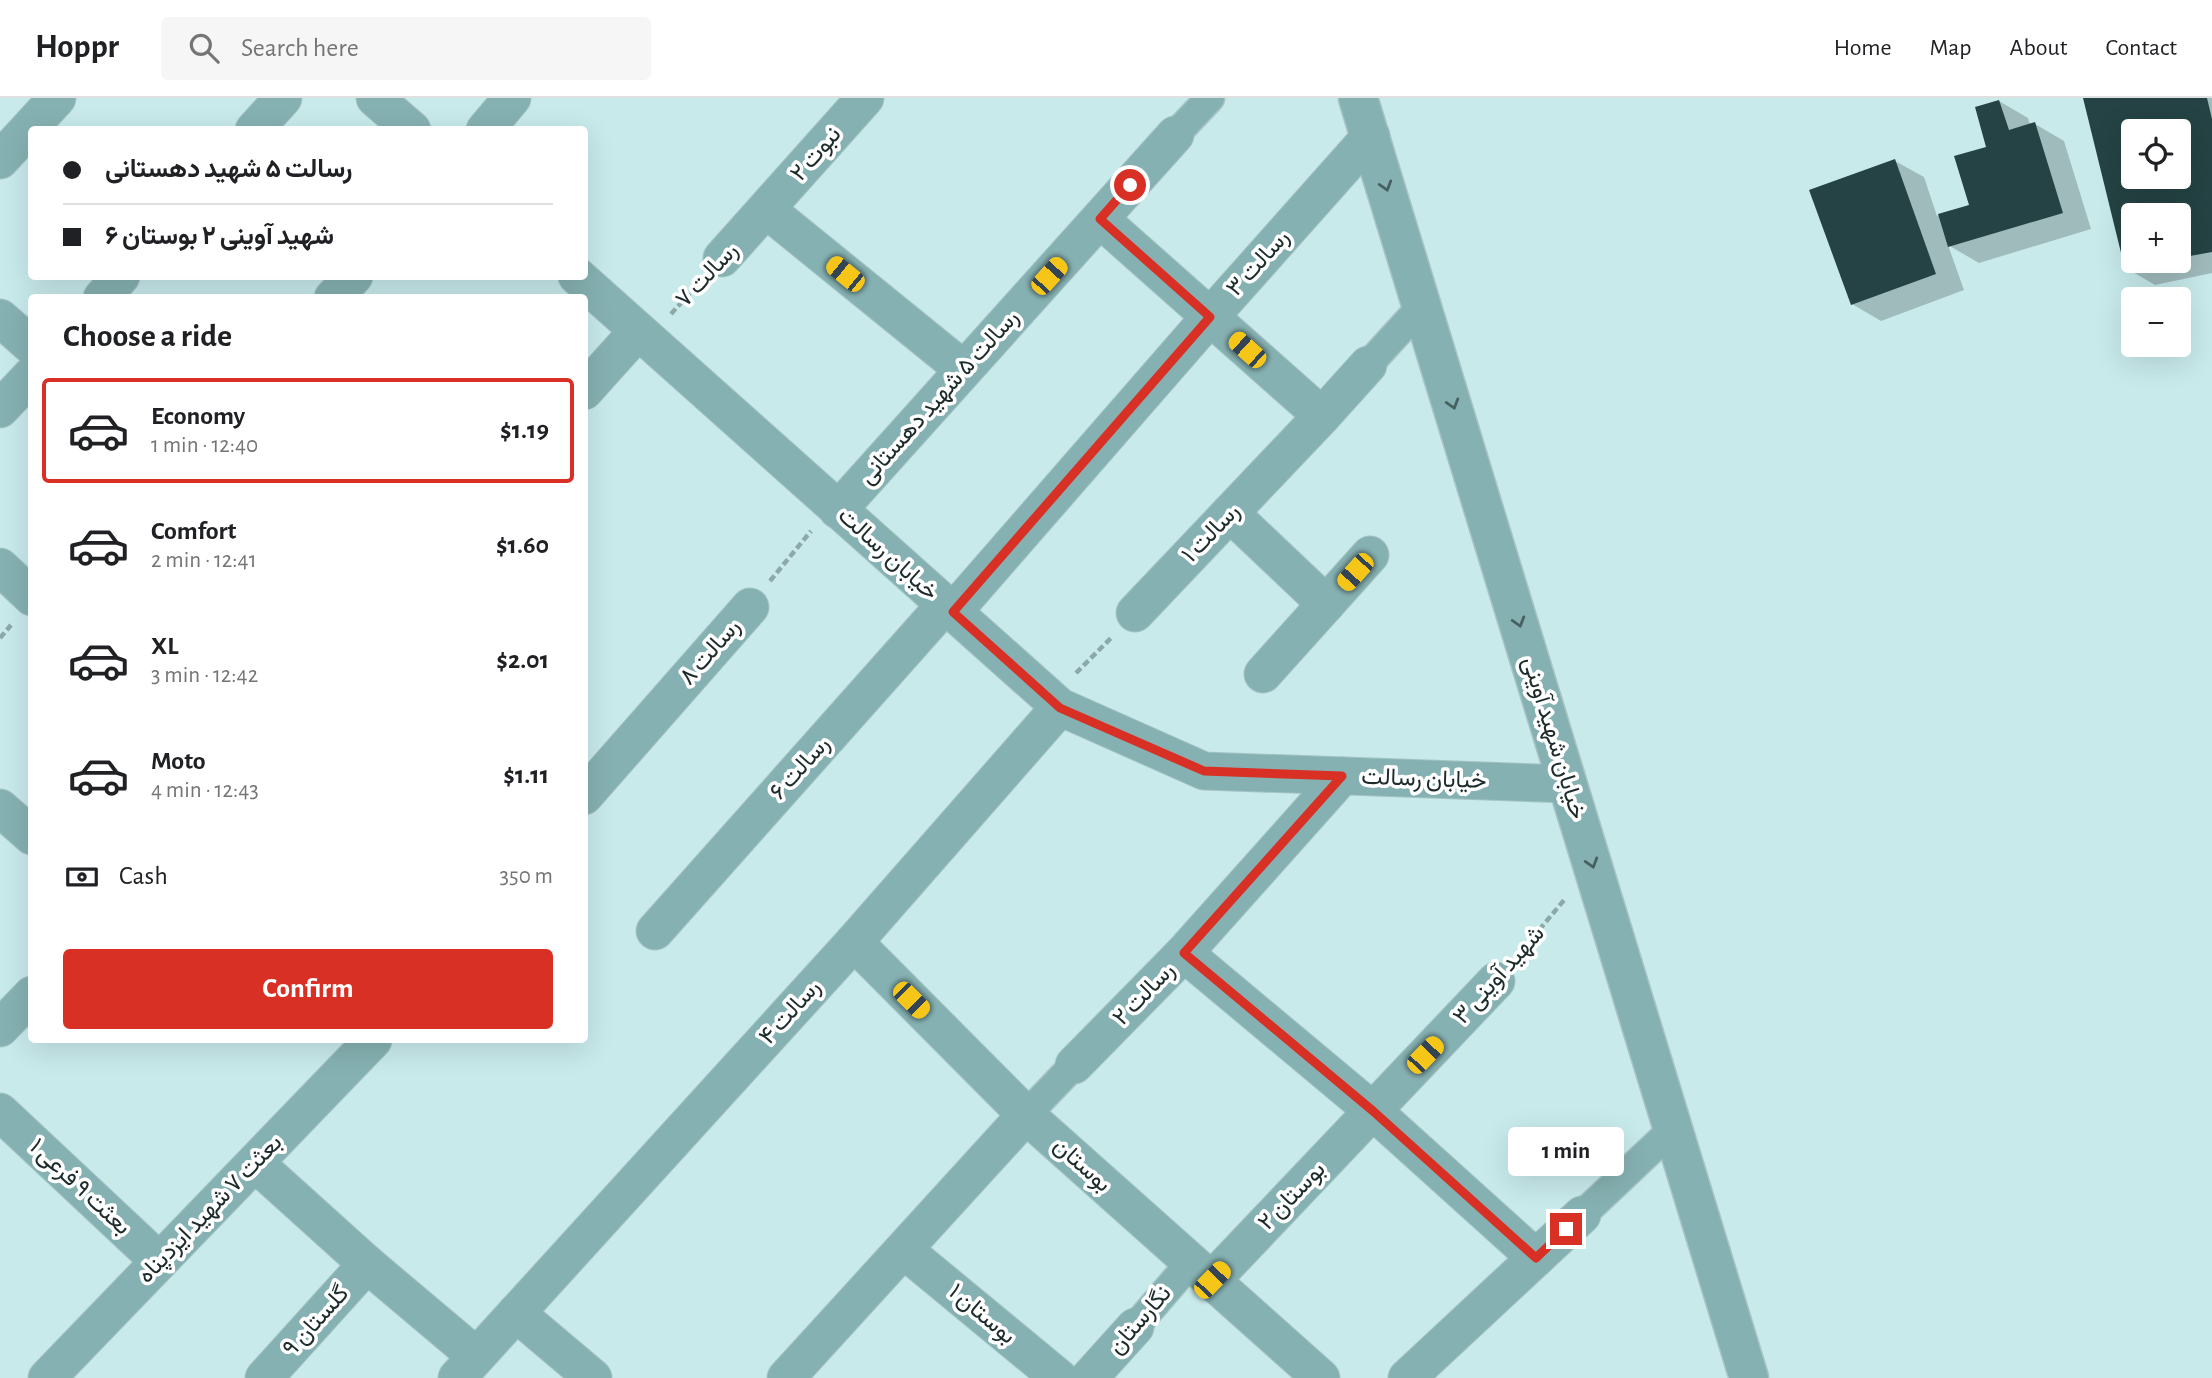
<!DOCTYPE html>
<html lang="en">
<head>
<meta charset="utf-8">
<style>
	body { margin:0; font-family:"Alegreya Sans",Vazirmatn,sans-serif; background:#f6f6f6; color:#202124; height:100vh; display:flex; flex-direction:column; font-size:26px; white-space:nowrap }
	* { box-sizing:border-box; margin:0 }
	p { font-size:23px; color:#757577 }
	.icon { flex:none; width:38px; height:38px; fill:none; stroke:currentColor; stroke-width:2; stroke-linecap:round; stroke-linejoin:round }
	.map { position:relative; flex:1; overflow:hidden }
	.panel { position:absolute; left:28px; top:196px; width:560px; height:749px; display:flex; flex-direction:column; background:#fff; border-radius:7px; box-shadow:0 7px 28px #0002 }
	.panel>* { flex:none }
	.banner { position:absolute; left:28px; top:28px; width:560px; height:154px; border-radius:7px; box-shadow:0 7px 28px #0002; display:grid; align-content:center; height:154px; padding:0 35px; background:#fff }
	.controls { position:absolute; left:2121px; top:21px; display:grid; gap:14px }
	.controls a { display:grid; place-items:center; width:70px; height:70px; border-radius:7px; background:#fff; box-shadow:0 7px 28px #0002; font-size:35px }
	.end { position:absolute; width:32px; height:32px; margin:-16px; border:9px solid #d93025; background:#fff; box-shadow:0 0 0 4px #fff }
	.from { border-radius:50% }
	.bubble { position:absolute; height:49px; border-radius:7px; background:#fff; box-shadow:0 7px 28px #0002; font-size:23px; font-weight:700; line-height:49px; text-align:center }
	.car { position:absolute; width:21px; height:42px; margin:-21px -10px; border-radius:9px; box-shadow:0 0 5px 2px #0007; background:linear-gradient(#f5c518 24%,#345 0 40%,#f5c518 0 76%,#345 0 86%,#f5c518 0) }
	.banner b { display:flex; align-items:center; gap:24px; height:66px; font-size:26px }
	.banner b+b { border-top:2px solid #e0e0e0 }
	.banner i { width:18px; height:18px; background:#202124 }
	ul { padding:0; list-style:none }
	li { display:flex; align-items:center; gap:21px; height:105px; margin:0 14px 10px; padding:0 21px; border:4px solid transparent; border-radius:7px }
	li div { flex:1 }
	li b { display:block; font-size:26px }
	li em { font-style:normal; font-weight:700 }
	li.current { border-color:#d93025 }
	li>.icon { width:63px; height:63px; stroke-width:1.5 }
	h2 { padding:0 35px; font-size:32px; line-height:84px }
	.pay { display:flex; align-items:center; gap:18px; height:77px; padding:0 35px; font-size:26px }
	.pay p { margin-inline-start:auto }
	.primary-button { display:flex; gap:14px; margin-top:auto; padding:14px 35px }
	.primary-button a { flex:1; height:80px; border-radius:7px; background:#d93025; color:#fff; font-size:28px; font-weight:700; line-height:80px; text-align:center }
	header { display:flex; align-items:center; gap:42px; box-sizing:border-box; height:98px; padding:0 35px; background:#fff; border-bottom:2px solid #e0e0e0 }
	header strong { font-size:33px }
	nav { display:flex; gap:38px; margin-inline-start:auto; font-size:24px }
	.search { width:490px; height:63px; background:#f6f6f6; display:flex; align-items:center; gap:18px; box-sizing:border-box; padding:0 24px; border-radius:7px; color:#757577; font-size:26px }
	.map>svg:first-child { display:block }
</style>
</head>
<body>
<header>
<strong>Hoppr</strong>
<div class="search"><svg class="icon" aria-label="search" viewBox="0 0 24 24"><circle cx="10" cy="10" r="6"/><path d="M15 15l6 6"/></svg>Search here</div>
<nav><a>Home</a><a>Map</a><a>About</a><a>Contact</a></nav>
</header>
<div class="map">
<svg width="2212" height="1280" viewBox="0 0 2212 1280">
	<rect width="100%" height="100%" fill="#c8eaeb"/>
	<!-- shadow -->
	<g fill="#0003" fill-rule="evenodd">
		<path d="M2085,0H2212V175L2155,187L2126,170ZM2133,33H2179V79H2133ZM2133,117H2179V163H2133Z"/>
		<path d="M1999,3L2028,20L2030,27L2035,26L2064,43L2091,131L1979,165L1948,147L1964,192L1881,223L1852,206L1895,63L1924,79L1937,118L1971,108L1989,50Z"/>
	</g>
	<!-- building -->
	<g fill="#254344" fill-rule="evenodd">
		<path d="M2083,0H2207L2212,21V154L2179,160V117H2133V163L2160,164L2125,171ZM2133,33H2179V79H2133Z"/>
		<path d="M1999,2L2009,32L2035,24L2063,115L1948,149L1938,116L1969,107L1954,58L1986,49L1975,9Z"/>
		<path d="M1895,61L1936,176L1851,207L1809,92Z"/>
	</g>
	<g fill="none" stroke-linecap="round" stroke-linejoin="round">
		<!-- pedestrian casing -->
		<g stroke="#a6c4c5" stroke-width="31">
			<g id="pedestrian">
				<path d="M1175,37L1210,0"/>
				<path d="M1368,267L1423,207"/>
				<path d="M1026,1017L1074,967"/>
				<path d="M1582,1117L1673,1031"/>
				<path d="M1135,1229L1191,1164"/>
			</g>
		</g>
		<!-- minor casing -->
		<g stroke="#a6c4c5" stroke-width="39">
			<g id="minor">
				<path d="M375,0L412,32"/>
				<path d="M254,32L283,0"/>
				<path d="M485,32L512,0"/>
				<path d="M0,62L57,0"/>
				<path d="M767,112L963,271"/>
				<path d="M1100,121L1322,318"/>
				<path d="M722,160L865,0"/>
				<path d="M577,178L1060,609L1204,673L1568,686"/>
				<path d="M102,200L121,178"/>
				<path d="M333,200L354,178"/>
				<path d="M0,220L32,248"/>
				<path d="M584,293L638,233"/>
				<path d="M0,311L32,277"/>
				<path d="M838,412L1175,37"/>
				<path d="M1230,415L1326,506L1370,457"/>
				<path d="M0,469L32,499"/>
				<path d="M953,514L1210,219L1371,38"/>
				<path d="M1135,515L1322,318L1368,267"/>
				<path d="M1263,576L1326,506"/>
				<path d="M584,698L750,509"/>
				<path d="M0,710L32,738"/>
				<path d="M655,833L945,507"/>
				<path d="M854,844L1026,1017L1321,1280"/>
				<path d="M1184,855L1373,1013L1536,1160"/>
				<path d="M0,930L32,897"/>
				<path d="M1074,967L1184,855L1342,678"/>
				<path d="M0,1014L159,1163"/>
				<path d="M255,1065L367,1166L476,1258"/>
				<path d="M904,1152L1059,1280"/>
				<path d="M1212,1182L1496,883"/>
				<path d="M516,1215L593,1280"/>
				<path d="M47,1280L373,942"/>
				<path d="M264,1280L367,1166"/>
				<path d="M457,1280L854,844L1060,609"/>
				<path d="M786,1280L1026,1017"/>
				<path d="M1089,1280L1135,1229"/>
				<path d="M1407,1280L1582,1117"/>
			</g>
		</g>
		<!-- tertiary casing -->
		<g stroke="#a6c4c5" stroke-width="41">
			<path id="tertiary" d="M1358,0L1749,1280"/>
		</g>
		<!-- path -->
		<g stroke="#8da8a8" stroke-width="4.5" stroke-dasharray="7 3.5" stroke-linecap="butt">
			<path d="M671,216L698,186"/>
			<path d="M770,483L811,433"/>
			<path d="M0,540L11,527"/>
			<path d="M1076,575L1112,539"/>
			<path d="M1519,856L1565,801"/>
		</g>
		<!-- pedestrian -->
		<use href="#pedestrian" stroke="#86b1b2" stroke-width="28"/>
		<!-- minor -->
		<use href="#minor" stroke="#86b1b2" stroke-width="37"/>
		<!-- tertiary -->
		<use href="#tertiary" stroke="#86b1b2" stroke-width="38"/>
	</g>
	<!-- one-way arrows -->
	<defs><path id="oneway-chevron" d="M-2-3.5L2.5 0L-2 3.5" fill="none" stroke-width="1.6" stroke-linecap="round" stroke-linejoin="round" transform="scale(1.75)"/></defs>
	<g stroke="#476161">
		<use href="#oneway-chevron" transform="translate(1386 88) rotate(73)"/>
		<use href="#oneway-chevron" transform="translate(1453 306) rotate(73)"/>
		<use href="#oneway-chevron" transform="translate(1519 524) rotate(73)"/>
		<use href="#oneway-chevron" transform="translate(1592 765) rotate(73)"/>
	</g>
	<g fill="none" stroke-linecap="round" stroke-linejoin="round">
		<!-- route -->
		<path stroke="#d93025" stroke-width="9" d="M1130,87L1100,121L1210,219L953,514L1060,610L1204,673L1342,678L1184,855L1373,1013L1536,1160L1566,1131"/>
	</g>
	<g text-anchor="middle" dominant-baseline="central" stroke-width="7" stroke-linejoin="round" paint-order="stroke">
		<!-- street labels -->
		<g font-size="24" fill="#1d2b2b" stroke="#fff">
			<text transform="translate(816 56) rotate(-49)">نبوت ۲</text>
			<text transform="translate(1258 165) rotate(-48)">رسالت ۳</text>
			<text transform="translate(707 177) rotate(-47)">رسالت ۷</text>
			<text transform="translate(939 299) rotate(-48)">رسالت ۵ شهید دهستانی</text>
			<text transform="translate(1211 435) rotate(-46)">رسالت ۱</text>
			<text transform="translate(888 456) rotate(42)">خیابان رسالت</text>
			<text transform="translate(710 554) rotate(-49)">رسالت ۸</text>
			<text transform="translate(1554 640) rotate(73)">خیابان شهید آوینی</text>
			<text transform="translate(800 670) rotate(-48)">رسالت ۶</text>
			<text transform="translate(1424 681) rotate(2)">خیابان رسالت</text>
			<text transform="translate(1499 877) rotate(-48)">شهید آوینی ۳</text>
			<text transform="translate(1144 896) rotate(-46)">رسالت ۲</text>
			<text transform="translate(790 914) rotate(-48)">رسالت ۴</text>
			<text transform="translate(1082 1067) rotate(42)">بوستان</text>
			<text transform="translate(80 1089) rotate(43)">بعثت ۹ فرعی ۱</text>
			<text transform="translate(1292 1098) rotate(-46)">بوستان ۲</text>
			<text transform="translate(210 1111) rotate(-46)">بعثت ۷ شهید ایزدپناه</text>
			<text transform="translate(982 1216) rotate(40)">بوستان ۱</text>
			<text transform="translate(1140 1222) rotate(-49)">نگارستان</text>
			<text transform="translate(316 1223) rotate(-48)">گلستان ۹</text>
		</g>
	</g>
</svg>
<div class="controls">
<a><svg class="icon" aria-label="locate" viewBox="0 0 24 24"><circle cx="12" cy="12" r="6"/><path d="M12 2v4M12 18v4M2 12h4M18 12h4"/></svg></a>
<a>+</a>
<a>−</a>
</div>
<i class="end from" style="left:1130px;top:87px"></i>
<i class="end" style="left:1566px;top:1131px"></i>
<div class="bubble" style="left:1508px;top:1029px;width:116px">1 min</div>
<i class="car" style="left:845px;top:176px;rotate:309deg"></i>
<i class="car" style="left:1049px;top:178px;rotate:42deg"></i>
<i class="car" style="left:1247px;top:252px;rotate:312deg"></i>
<i class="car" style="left:1355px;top:474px;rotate:222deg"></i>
<i class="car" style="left:911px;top:902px;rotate:135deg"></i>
<i class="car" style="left:1425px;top:957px;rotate:44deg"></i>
<i class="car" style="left:1212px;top:1182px;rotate:44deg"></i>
<div class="banner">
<b><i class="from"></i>رسالت ۵ شهید دهستانی</b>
<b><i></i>شهید آوینی ۲ بوستان ۶</b>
</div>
<section class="panel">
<h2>Choose a ride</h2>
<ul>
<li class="current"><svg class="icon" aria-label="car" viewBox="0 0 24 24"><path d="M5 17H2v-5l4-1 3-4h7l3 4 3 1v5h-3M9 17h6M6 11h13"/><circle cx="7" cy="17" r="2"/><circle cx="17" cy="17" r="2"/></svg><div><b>Economy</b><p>1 min · 12:40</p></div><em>$1.19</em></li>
<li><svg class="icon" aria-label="car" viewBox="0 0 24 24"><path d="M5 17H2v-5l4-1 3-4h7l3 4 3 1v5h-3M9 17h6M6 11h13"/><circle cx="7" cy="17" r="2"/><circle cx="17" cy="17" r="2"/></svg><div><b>Comfort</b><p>2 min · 12:41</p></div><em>$1.60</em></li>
<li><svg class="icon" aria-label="car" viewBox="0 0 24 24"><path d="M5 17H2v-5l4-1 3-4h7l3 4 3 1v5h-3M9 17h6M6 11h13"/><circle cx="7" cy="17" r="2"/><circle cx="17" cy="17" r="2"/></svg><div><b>XL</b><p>3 min · 12:42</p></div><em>$2.01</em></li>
<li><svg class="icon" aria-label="car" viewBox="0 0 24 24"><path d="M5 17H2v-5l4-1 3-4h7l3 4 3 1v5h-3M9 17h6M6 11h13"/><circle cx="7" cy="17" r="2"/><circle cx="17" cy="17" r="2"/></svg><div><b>Moto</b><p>4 min · 12:43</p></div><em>$1.11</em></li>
</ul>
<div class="pay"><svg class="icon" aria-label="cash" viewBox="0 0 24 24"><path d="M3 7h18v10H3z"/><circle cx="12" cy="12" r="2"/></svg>Cash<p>350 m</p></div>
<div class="primary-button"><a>Confirm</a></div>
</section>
</div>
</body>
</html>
